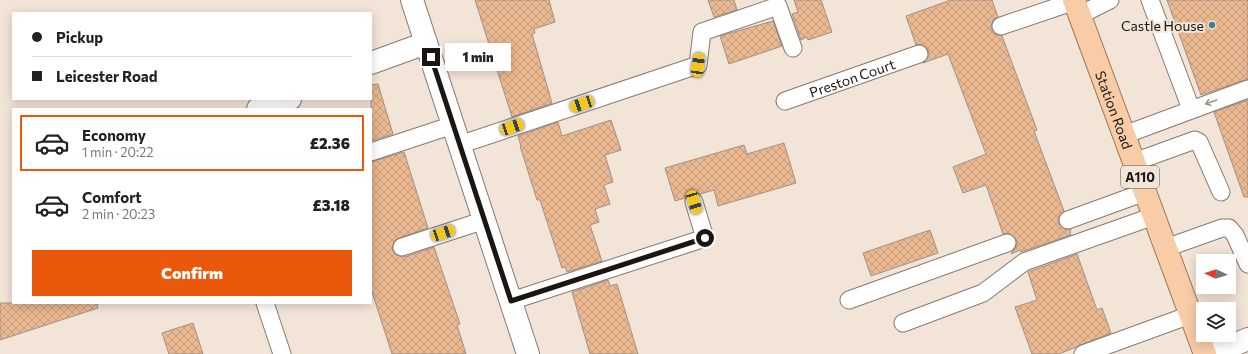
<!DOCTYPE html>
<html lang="en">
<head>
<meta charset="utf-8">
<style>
	body { margin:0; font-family:Commissioner,sans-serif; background:#f2f2f2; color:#222; height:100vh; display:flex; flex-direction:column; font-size:15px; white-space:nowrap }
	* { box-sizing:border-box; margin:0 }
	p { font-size:13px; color:#767676 }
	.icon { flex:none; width:22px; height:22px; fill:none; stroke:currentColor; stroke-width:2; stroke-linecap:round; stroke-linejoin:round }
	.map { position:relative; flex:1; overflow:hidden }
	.details { position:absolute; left:12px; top:108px; width:360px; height:196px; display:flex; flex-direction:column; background:#fff; border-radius:0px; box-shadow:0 2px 10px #0003 }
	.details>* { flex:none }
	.top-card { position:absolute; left:12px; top:12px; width:360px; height:88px; border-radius:0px; box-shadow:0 2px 10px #0003; display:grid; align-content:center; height:88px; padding:0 20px; background:#fff }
	.needle { width:26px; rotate:273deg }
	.tools { position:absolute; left:1196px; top:254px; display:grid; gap:8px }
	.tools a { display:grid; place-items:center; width:40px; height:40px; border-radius:0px; background:#fff; box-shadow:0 2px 10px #0003; font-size:20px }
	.end { position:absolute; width:18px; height:18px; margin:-9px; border:5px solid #1b1612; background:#fff; box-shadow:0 0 0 2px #fff }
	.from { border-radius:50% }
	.bubble { position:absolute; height:28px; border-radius:0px; background:#fff; box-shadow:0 2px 10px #0003; font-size:13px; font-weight:800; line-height:28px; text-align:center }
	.car { position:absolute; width:12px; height:24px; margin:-12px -6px; border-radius:5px; box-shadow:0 0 3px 1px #0007; background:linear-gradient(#f5c518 24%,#345 0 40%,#f5c518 0 76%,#345 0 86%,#f5c518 0) }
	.top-card b { display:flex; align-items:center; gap:14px; height:38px; font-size:15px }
	.top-card b+b { border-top:1px solid #e0e0e0 }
	.top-card i { width:10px; height:10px; background:#222 }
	ul { padding:7px 0 0; list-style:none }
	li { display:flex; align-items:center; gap:12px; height:56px; margin:0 8px 6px; padding:0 12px; border:2px solid transparent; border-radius:0px }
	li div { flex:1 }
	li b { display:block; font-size:15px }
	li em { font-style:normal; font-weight:800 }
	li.current { border-color:#ea580c }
	li>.icon { width:36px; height:36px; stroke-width:1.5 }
	.action { display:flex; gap:8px; margin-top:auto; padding:8px 20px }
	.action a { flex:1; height:46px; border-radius:0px; background:#ea580c; color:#fff; font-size:16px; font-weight:800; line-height:46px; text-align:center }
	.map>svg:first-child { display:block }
</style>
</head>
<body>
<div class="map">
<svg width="1248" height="354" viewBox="0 0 1248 354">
	<defs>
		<pattern id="building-cross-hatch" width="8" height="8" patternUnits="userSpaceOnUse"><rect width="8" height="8" fill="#eab890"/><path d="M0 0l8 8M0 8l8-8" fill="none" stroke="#c89d7b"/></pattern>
	</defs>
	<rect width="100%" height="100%" fill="#f3e4d8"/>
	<!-- building -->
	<g fill="url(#building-cross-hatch)" stroke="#9f9187">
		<path d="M475,0H549L555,22L534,29L535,33L532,34L552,103L512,117Z"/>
		<path d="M708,0H734L737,10L714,17Z"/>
		<path d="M794,0H821L832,32L808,40L807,37L801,40L792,14L798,12Z"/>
		<path d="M951,0H992L998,17L993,20L991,29L995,34L1002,36L1037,130L1034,131L1064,211L1058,218L1059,224L1066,230L1071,229L1070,232L1071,235L1021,252L1020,250L1011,254L1017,245L1016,239L1009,233L1003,234L986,185L963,193L953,167L986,154L948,54L923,63L929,56L928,50L921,44L916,45L906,16Z"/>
		<path d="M1167,0H1248V79L1201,95Z"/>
		<path d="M773,21L782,46L729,64L720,36Z"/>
		<path d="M378,84L393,134L371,141V85Z"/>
		<path d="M1248,100V197H1244L1214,112Z"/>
		<path d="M611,120L621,150L605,155L613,182L604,185L610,204L595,209L599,222L590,225L602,261L567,272L565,267L562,268L540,200H537L520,146H521L518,136L558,122L562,136Z"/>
		<path d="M784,143L796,183L718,206L714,190L700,194L691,192L685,198L675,201L665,168L744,145L747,154Z"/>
		<path d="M404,152L428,228L399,238L394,241L392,250L396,255L405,257L434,247L460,324L457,325L466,354H392L371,289V162Z"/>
		<path d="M930,230L938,253L871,276L863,253Z"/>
		<path d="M1077,254L1097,310L1102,308L1111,333L1059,354H1032L1015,307L1037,300L1028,272Z"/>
		<path d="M608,280L610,286L617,284L638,354H590L572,292Z"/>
		<path d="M0,303H97L98,308L0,340Z"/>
		<path d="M193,323L203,354H169L162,333Z"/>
	</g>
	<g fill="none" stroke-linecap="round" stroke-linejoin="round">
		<!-- lane casing -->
		<g stroke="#86796f" stroke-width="19">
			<g id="lane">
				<path d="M1150,0L1191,109"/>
				<path d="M1080,15L1110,0"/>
				<path d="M1001,26L1075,1"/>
				<path id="s1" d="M785,101L919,54"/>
				<path d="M1124,135L1248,89"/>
				<path d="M459,145L698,65L702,32L778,6L793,48"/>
				<path d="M371,152L453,125"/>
				<path d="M1134,162L1195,140L1199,142L1221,192"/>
				<path d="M1068,220L1145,192"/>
				<path d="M402,247L485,220"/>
				<path d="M1166,248L1222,228H1229L1235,235L1248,264"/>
				<path d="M849,300L1007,243"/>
				<path d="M511,301L705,238L694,202"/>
				<path d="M265,303L282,354"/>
				<path d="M903,323L983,293L1024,262L1154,216"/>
				<path d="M1083,354L1190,315"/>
			</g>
		</g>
		<!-- street casing -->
		<g stroke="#86796f" stroke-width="24">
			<g id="street">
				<path d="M412,0L528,354"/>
				<path d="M371,63L426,43"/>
				<path d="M258,109L290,99"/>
				<path d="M1212,354L1248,339"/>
			</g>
		</g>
		<!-- primary casing -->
		<g stroke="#a6764d" stroke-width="24">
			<g id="primary">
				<path id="s2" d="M1074,0L1205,354"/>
			</g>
		</g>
		<!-- lane -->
		<use href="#lane" stroke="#fff" stroke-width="17"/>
		<!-- street -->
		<use href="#street" stroke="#fff" stroke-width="22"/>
		<!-- primary -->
		<use href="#primary" stroke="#f7cca7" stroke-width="22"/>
	</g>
	<!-- one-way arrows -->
	<defs><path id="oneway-shaft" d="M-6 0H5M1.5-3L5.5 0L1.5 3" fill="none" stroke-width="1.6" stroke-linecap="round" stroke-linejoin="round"/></defs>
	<use stroke="#989694" href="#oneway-shaft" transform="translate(1211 102) rotate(160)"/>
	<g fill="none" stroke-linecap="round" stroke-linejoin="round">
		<!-- route -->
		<path stroke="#1b1612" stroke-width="5" d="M431,57L511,301L705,238"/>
	</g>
	<!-- markers -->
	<circle fill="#3e8490" stroke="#f3e4d8" stroke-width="1.5" cx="1212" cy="25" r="4"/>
	<g text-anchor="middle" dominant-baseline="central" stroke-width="4" stroke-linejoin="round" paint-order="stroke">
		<!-- shield labels -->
		<rect fill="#f3e4d8" stroke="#5c544d" stroke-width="1" x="1121" y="166" width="38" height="22" rx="3"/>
		<g font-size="13" font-weight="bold" fill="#1b1612">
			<text x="1140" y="177">A110</text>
		</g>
		<!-- poi labels -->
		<g font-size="14" fill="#1b1612" stroke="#f3e4d8" text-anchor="end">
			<text x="1204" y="25">Castle House</text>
		</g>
		<!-- street labels -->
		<g font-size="14" fill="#1b1612" stroke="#f3e4d8">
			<text stroke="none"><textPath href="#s1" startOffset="71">Preston Court</textPath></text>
			<text stroke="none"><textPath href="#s2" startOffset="117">Station Road</textPath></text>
		</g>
	</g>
</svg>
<div class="tools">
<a><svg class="needle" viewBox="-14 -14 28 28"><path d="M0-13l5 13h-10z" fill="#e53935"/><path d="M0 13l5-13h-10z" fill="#767676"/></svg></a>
<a><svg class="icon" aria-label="layers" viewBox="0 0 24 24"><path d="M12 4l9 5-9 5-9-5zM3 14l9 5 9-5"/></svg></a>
</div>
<i class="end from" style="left:705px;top:238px"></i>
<i class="end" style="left:431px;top:57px"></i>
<div class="bubble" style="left:445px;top:43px;width:66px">1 min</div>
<i class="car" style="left:698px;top:65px;rotate:8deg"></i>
<i class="car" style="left:582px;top:104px;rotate:251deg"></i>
<i class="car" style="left:512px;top:127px;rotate:71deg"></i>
<i class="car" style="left:694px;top:202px;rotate:163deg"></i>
<i class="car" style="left:443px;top:233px;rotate:72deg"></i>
<div class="top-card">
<b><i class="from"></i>Pickup</b>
<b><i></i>Leicester Road</b>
</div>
<section class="details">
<ul>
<li class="current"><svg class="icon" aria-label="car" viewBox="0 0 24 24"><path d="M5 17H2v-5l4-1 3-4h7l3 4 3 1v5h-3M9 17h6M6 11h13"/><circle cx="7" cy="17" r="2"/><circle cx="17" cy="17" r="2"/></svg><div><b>Economy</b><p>1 min · 20:22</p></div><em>£2.36</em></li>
<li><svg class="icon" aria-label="car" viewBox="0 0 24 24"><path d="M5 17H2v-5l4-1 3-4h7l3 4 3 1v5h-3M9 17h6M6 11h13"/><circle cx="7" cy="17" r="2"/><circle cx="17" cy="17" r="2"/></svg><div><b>Comfort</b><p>2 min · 20:23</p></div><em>£3.18</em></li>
</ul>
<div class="action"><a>Confirm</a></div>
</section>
</div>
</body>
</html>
